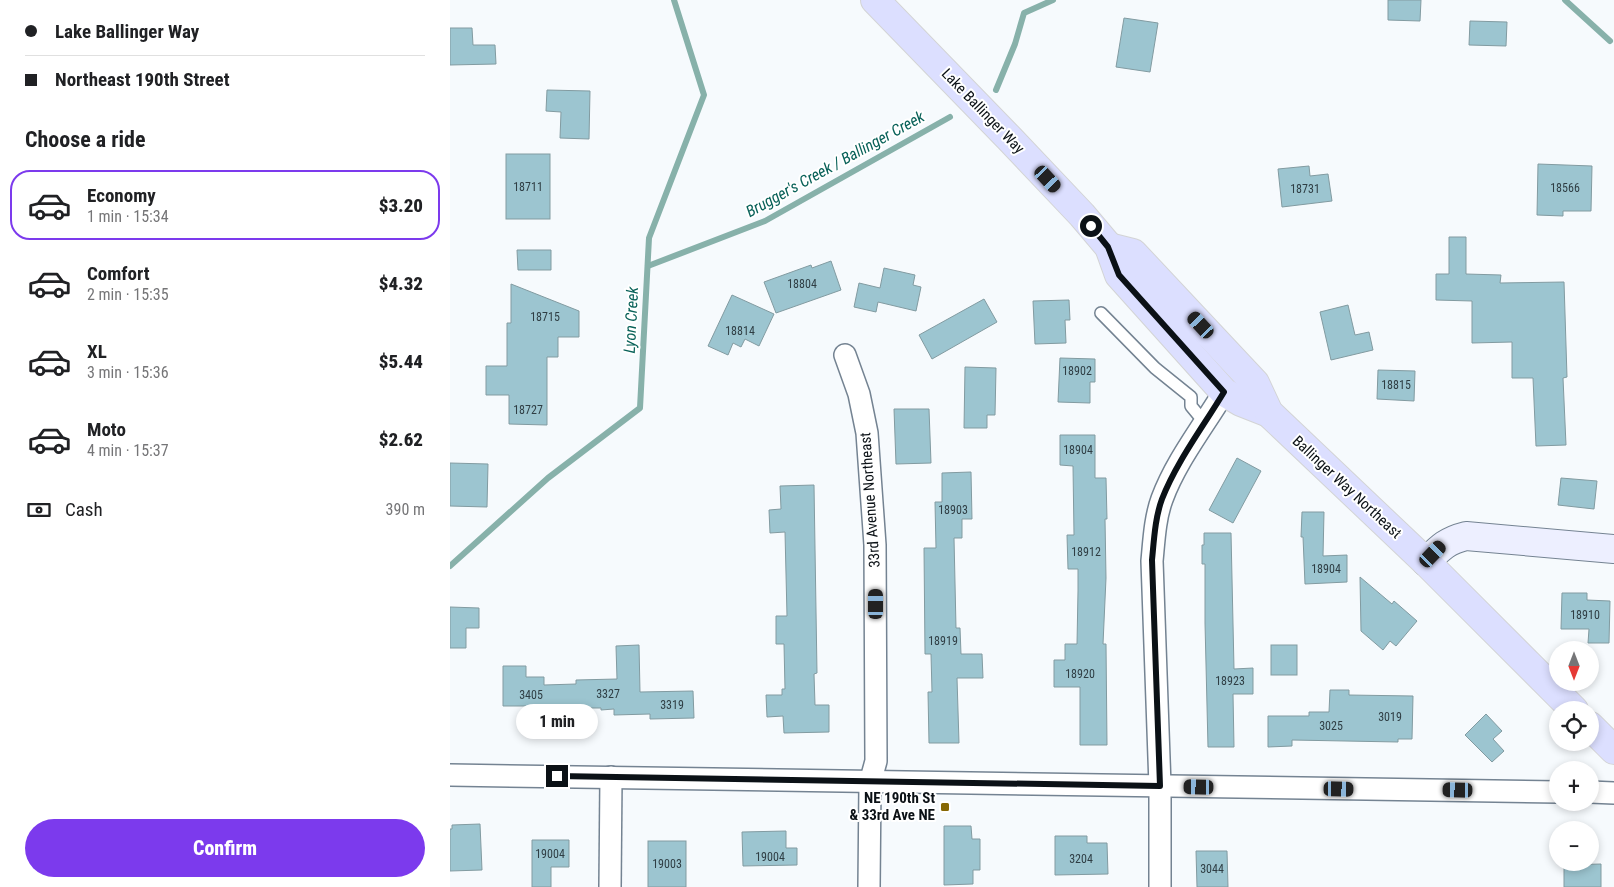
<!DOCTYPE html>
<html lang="en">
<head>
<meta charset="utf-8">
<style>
	body { margin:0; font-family:"Roboto Condensed",sans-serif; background:#f2f2f2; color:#202124; height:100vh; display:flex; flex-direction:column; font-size:19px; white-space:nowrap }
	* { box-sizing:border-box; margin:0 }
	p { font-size:16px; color:#757577 }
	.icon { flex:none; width:28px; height:28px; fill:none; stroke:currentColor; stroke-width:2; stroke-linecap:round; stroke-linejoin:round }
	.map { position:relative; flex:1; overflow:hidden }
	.details { display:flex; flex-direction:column; background:#fff; width:450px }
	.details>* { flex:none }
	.top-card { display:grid; align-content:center; height:110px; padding:0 25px; background:#fff }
	.needle { width:32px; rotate:180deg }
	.fabs { position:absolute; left:1099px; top:641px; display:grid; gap:10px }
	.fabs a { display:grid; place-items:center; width:50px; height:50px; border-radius:50%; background:#fff; box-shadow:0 2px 8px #0003; font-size:25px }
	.end { position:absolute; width:22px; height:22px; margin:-11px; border:6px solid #0b1116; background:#fff; box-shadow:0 0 0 2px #fff }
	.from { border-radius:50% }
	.bubble { position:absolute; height:35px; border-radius:18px; background:#fff; box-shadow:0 2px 8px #0003; font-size:16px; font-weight:800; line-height:35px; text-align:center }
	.car { position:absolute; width:15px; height:30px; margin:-15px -8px; border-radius:6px; box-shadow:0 0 4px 1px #0007; background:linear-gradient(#222 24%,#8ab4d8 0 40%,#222 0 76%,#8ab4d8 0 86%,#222 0) }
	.top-card b { display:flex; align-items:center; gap:18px; height:48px; font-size:19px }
	.top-card b+b { border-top:1px solid #e0e0e0 }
	.top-card i { width:12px; height:12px; background:#202124 }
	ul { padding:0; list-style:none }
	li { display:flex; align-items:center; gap:15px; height:70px; margin:0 10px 8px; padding:0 15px; border:2px solid transparent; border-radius:20px }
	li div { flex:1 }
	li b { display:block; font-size:19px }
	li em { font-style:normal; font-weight:800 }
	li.on { border-color:#7c3aed }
	li>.icon { width:45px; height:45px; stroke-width:1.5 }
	h2 { padding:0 25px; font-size:22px; line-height:60px }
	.pay { display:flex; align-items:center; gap:12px; height:55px; padding:0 25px; font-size:19px }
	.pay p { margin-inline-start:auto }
	.cta { display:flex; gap:10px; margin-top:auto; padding:10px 25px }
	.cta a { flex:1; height:58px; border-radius:30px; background:#7c3aed; color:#fff; font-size:20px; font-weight:800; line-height:58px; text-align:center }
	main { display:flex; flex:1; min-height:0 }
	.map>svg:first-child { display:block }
</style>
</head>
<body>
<main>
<section class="details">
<div class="top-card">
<b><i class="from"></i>Lake Ballinger Way</b>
<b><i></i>Northeast 190th Street</b>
</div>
<h2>Choose a ride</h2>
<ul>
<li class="on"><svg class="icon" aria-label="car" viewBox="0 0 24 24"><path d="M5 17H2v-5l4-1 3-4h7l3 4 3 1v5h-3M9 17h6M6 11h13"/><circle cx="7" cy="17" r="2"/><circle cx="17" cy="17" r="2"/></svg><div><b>Economy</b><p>1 min · 15:34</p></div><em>$3.20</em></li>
<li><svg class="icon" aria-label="car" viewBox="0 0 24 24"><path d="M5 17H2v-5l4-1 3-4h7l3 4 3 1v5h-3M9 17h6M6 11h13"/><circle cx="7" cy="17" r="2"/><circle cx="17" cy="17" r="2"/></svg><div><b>Comfort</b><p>2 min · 15:35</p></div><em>$4.32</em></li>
<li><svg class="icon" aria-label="car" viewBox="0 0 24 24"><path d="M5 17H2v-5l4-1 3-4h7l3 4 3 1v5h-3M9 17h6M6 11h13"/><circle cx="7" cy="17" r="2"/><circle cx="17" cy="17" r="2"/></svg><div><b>XL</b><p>3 min · 15:36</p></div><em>$5.44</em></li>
<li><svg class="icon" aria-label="car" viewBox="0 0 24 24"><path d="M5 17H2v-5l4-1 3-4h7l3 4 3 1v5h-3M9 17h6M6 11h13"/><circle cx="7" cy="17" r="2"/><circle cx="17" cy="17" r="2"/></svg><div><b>Moto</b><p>4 min · 15:37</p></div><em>$2.62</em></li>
</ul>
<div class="pay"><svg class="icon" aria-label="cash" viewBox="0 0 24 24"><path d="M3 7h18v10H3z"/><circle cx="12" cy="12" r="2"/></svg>Cash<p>390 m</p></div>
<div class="cta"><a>Confirm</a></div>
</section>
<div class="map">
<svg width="1164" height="887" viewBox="0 0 1164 887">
	<rect width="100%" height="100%" fill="#f6fafd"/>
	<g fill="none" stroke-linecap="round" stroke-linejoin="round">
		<!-- stream -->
		<g stroke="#87b1aa" stroke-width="6">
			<path d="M1115,0L1160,41"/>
			<path d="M546,90L565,44L574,13L603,0"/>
			<path d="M198,266L315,221L500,117"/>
			<path d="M0,566L98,478L190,408L199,238L254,95L224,0"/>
		</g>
	</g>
	<!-- building -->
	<g fill="#9cc5d0" stroke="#829ba1">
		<path d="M938,0H971L970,21L938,20Z"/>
		<path d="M674,18L708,23L700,72L666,67Z"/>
		<path d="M1020,21L1057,22L1056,46L1019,45Z"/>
		<path d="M0,28H22L23,45H45L46,64L0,65Z"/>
		<path d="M97,90L140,91L139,139L110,138L111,112L96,111Z"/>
		<rect x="56" y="154" width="44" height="65"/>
		<path d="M1088,164L1142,166L1141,211H1113V216L1087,215Z"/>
		<path d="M859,166L860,176L878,174L882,201L832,207L828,169Z"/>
		<path d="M999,237H1016V274L1051,275L1050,283L1114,282L1117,377L1113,378L1116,445L1086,446L1083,378H1062V342L1022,343V301L986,300V274H999Z"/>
		<path d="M67,250H101V270H68Z"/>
		<path d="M381,261L391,290L326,313L314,282L361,265L362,268Z"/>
		<path d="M434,268L465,275L463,285L471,287L466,311L428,302L426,312L404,307L409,283L430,288Z"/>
		<path d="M61,284L129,311V337H108V357H97V425L59,424V395H36V366H57V323H61Z"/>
		<path d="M282,295L324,314L309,346L295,339L291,347L283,343L278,355L258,346Z"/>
		<path d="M534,299L547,322L482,359L469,335Z"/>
		<path d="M619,300L620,320H615L616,343L585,344L583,301Z"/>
		<path d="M898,305L905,335L919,332L923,350L881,360L870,312Z"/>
		<path d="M610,358L645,359V382H640V403L608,402Z"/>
		<path d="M515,367L546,368L545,415H537V428H514Z"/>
		<path d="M928,370L965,371L964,401L927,399Z"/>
		<path d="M444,409H479L481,463L446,464Z"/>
		<path d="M610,435H645V478H656L657,519H655L656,578L653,644H656L657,745H630V687H604V660H615V644H627L628,591V569H618L617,535H624L623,466L610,465Z"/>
		<path d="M787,458L811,471L783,523L759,510Z"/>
		<path d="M0,463L38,464L37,507L0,506Z"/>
		<path d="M521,472L522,519H512V538H504L506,628H510L511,654H532L533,678H507L509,743H479L478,692H482L481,654H475L474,548H486L485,502H492V473Z"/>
		<path d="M1111,478L1147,481L1144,509L1108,505Z"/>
		<path d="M364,485L367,673L364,674L365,705H379V732L334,733L333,716L317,717L316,695H332V689H335L334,644H326V616H337L335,532L320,533L319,510L331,509L330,486Z"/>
		<path d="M852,512H874L873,556L897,555V582L855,584L853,537H851Z"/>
		<path d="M754,533H781L784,669L803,668V694H783L784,747H758L755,623V564H752V545H754Z"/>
		<path d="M910,577L942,604L944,601L967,621L946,646L940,641L933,650L911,631Z"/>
		<path d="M1112,593H1137V600L1160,601L1159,643H1138L1139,629H1111Z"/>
		<path d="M0,607L29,608V628H16V648H0Z"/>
		<path d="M189,645L190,692L243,691L244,718L200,719V714L164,715V709L151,710V708H109V714H76V706H53V666H76V677H94V685L126,684V680L167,679L166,646Z"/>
		<rect x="821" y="645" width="26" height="30"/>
		<path d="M880,690H899V695L963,696L962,739H948V742L842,740V746L818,747V716H859V712H879Z"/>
		<path d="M1036,714L1052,731L1043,739L1054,751L1042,762L1015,735Z"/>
		<path d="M30,824L32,870L0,871V829H2V825Z"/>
		<path d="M494,826H521L522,839H530V870H523V884L494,885Z"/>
		<path d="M336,831V848H347V865L293,866L292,832Z"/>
		<path d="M605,836H637V843H657L658,874L605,875Z"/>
		<path d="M82,840H119V867H101V887H82Z"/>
		<rect x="198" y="841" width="38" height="46"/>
		<path d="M746,851H777L778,887H747Z"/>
		<path d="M1151,864V887H1114V865Z"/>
	</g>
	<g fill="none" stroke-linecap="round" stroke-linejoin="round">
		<!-- lane casing -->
		<g stroke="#748392" stroke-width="14">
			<path id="lane" d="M651,313L705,368L741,397V406L755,423"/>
		</g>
		<!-- street casing -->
		<g stroke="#748392" stroke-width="24">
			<g id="street">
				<path d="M395,355L409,394L417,433L425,545L426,761L420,783L419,887"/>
				<path d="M0,775L1108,792"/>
				<path d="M1140,792L1164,793"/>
				<path d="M160,887L161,777"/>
				<path d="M710,887V786L702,561C704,540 705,518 712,499C726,461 753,427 774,392"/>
			</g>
		</g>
		<!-- secondary casing -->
		<g stroke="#748392" stroke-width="30">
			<path id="secondary" d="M976,562C990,548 996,541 1016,536L1164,549"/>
		</g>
		<!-- primary casing -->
		<g stroke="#d3d4d5" stroke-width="30">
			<g id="primary">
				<path d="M425,0L559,138L632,215L659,247L669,275L774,392L791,402L819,413"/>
				<path d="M659,247L683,253L805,383L819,413L976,562L1124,710"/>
				<path d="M1140,726L1164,750"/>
			</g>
		</g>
		<!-- lane -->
		<use href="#lane" stroke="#fff" stroke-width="11"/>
		<!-- street -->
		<use href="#street" stroke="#fff" stroke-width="21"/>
		<!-- secondary -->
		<use href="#secondary" stroke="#edefff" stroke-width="28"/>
		<!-- primary -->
		<use href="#primary" stroke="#dcdfff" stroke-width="28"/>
	</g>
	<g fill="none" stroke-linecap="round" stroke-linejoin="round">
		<!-- route -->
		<path stroke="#0b1116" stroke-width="6" d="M107,776L710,786L702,560C704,540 705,518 712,499C727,461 753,427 774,392L669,275L658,247L641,226"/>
	</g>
	<!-- markers -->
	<rect fill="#876804" stroke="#fff" stroke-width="2" x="490" y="802" width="10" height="10" rx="2.5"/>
	<g text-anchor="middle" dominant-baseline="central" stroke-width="4" stroke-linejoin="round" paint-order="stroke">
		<!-- number labels -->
		<g font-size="12" fill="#2f3e44">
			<text x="78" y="187">18711</text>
			<text x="1115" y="188">18566</text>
			<text x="855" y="189">18731</text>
			<text x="352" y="284">18804</text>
			<text x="95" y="317">18715</text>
			<text x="290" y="331">18814</text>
			<text x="627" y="371">18902</text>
			<text x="946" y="385">18815</text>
			<text x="78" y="410">18727</text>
			<text x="628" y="450">18904</text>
			<text x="503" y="510">18903</text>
			<text x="636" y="552">18912</text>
			<text x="876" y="569">18904</text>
			<text x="1135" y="615">18910</text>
			<text x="493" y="641">18919</text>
			<text x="630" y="674">18920</text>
			<text x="780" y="681">18923</text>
			<text x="158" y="694">3327</text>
			<text x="81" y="695">3405</text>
			<text x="222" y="705">3319</text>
			<text x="940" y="717">3019</text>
			<text x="881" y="726">3025</text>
			<text x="100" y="854">19004</text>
			<text x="320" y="857">19004</text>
			<text x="631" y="859">3204</text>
			<text x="217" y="864">19003</text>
			<text x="762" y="869">3044</text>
		</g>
		<!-- street labels -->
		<g font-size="15" fill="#0b1116" stroke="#fff">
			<text transform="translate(533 111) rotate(46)">Lake Ballinger Way</text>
			<text transform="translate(897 487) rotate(43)">Ballinger Way Northeast</text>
			<text transform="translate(420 500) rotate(-94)">33rd Avenue Northeast</text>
		</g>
		<!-- poi labels -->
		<g font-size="15" font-weight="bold" fill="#0b1116" stroke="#fff" text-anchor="end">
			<text x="485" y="798">NE 190th St<tspan x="485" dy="17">&amp; 33rd Ave NE</tspan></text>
		</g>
		<!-- water labels -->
		<g font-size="16" font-style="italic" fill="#086158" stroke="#fff">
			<text transform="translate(385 164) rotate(-29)">Brugger's Creek / Ballinger Creek</text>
			<text transform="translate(181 320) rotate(-87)">Lyon Creek</text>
		</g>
	</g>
</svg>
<div class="fabs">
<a><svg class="needle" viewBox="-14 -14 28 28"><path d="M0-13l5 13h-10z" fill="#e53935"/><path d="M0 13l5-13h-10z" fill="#757577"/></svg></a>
<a><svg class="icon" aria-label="locate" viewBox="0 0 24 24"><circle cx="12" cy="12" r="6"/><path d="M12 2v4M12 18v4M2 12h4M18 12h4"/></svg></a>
<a>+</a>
<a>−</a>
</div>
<i class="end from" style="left:641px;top:226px"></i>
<i class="end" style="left:107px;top:776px"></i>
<div class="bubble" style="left:66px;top:704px;width:82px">1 min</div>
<i class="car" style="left:598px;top:179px;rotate:137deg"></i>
<i class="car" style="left:751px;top:325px;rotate:317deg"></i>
<i class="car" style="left:983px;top:554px;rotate:44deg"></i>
<i class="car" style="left:426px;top:604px;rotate:0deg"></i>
<i class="car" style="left:749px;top:787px;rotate:271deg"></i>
<i class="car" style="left:889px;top:789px;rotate:91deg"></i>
<i class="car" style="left:1008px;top:790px;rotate:271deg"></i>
</div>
</main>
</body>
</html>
